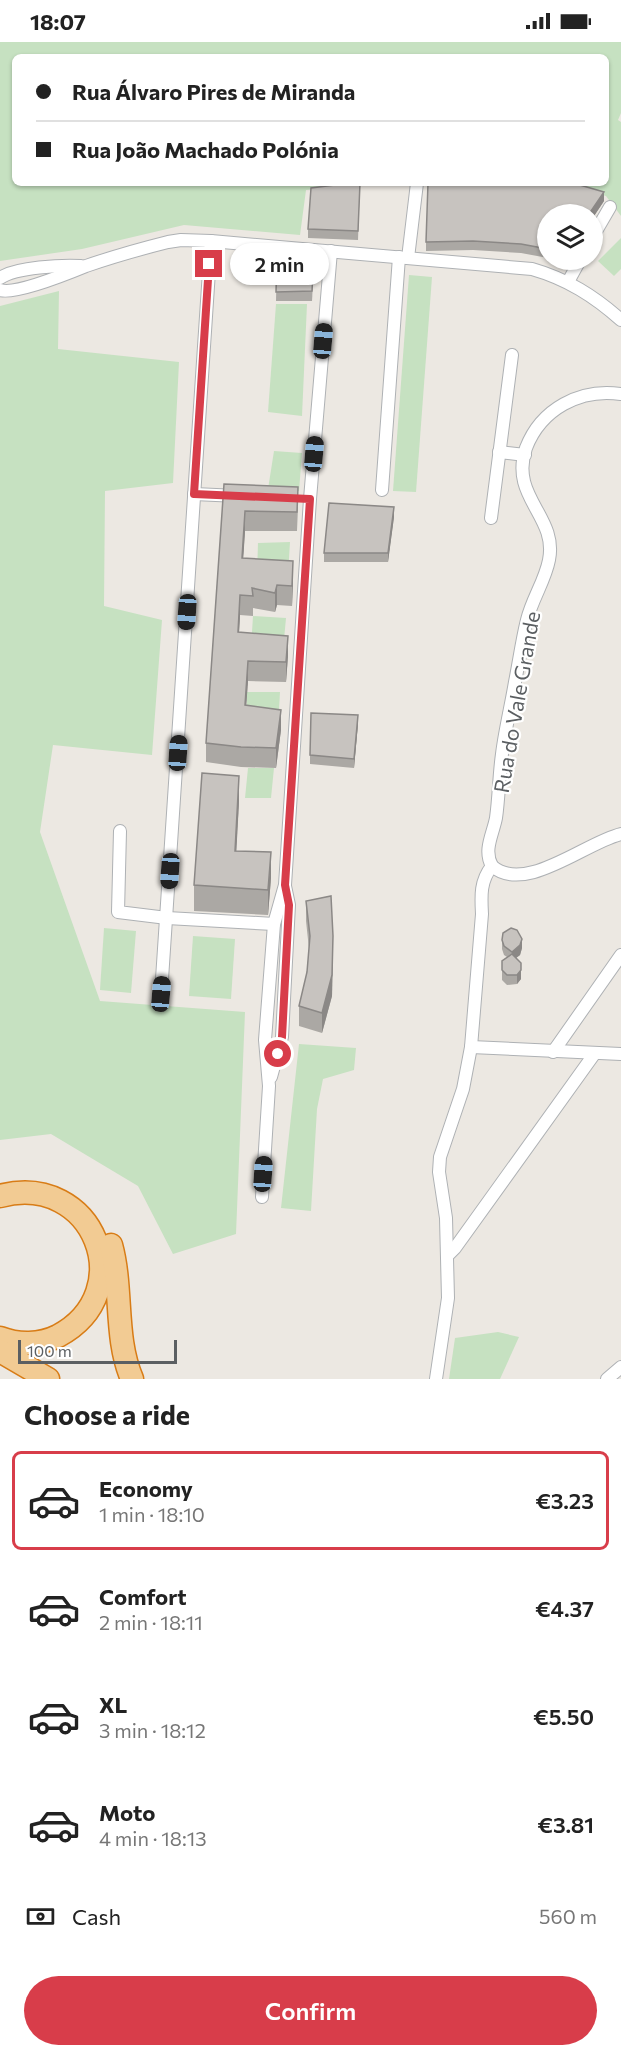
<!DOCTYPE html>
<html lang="en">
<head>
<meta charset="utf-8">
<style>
	body { margin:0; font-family:Commissioner,sans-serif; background:#f2f2f2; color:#222; height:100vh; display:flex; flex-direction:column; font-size:22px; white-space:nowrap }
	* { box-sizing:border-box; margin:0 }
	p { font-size:20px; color:#767676 }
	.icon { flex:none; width:33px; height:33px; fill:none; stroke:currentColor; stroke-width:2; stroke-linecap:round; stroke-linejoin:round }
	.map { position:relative; height:1337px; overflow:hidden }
	.details { display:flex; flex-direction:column; background:#fff; flex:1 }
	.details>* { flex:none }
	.hud { position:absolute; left:12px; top:12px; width:597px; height:132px; border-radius:9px; box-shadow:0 2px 4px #0004; display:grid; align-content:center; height:132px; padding:0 24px; background:#fff }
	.controls { position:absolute; left:537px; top:162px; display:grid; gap:12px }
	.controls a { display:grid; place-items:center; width:66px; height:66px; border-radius:50%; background:#fff; box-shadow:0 2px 4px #0004; font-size:30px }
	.scale { position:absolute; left:18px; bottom:15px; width:159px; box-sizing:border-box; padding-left:6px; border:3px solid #5b5f62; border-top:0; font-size:16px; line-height:21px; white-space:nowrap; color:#5b5f62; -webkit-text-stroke:4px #fff; paint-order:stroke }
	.end { position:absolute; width:27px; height:27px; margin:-14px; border:8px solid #d83d4a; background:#fff; box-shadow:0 0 0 3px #fff }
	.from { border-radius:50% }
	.bubble { position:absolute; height:42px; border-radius:21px; background:#fff; box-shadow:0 2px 4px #0004; font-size:20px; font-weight:600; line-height:42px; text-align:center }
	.car { position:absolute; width:18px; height:36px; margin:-18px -9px; border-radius:8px; box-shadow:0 0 4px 2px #0007; background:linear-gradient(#222 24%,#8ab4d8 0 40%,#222 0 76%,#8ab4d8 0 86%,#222 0) }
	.hud b { display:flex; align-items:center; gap:21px; height:57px; font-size:22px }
	.hud b+b { border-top:2px solid #e0e0e0 }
	.hud i { width:15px; height:15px; background:#222 }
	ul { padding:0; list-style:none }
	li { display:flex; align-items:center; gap:18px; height:99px; margin:0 12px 9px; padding:0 12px; border:3px solid transparent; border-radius:9px }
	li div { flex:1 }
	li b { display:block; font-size:22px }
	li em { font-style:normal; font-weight:600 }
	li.selected { border-color:#d83d4a }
	li>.icon { width:54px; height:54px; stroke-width:1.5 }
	h2 { padding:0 24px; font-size:27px; line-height:72px }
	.pay { display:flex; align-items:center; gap:15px; height:66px; padding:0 24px; font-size:22px }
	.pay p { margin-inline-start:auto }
	.action { display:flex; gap:12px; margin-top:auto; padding:12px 24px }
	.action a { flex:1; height:69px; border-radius:36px; background:#d83d4a; color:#fff; font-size:24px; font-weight:600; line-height:69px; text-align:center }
	.status { display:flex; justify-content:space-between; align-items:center; height:42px; padding:0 30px; background:#fff; direction:ltr }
	.status svg { height:16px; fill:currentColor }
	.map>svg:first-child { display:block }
</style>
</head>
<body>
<div class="status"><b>18:07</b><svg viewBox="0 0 49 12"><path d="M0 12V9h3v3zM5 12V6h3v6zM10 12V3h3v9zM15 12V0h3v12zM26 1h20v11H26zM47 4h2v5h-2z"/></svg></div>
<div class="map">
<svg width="621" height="1337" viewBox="0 0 621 1337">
	<rect width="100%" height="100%" fill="#ece8e2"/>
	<!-- green -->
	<g fill="#c6e1c1">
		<path d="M0,0H621V71L618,78L621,80V174L606,154L562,141H606V15H15V141H385L306,148L300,193L184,183L82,207L0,219Z"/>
		<path d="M621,196V227L614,234L598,219Z"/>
		<path d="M409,233L432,235L416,450L393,449Z"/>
		<path d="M59,249L58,307L179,320L173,441L105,449L104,564L162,578L152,713L53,703L40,790L100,959L245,970L236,1192L173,1212L138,1144L51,1092L0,1098V264Z"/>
		<path d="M276,262H307L302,374L268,370Z"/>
		<path d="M274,409L302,411L299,449L268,447Z"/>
		<path d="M290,500L288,533L257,531L258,501Z"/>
		<path d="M253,574L286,576L283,608L251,606Z"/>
		<path d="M247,650H280L278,685L246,680Z"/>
		<path d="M248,726H274L271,756H245Z"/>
		<path d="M104,886L136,889L131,951L100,948Z"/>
		<path d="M193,894L235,897L231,957L189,954Z"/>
		<path d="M299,1002L356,1006L354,1028L323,1037L317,1067L311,1169L281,1166Z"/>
		<path d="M498,1290L519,1295L500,1337H449L455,1296Z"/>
	</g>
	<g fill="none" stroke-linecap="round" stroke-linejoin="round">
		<!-- street casing -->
		<g stroke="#aeb1b4" stroke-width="14">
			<g id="street">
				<path d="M592,196L610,165"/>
				<path d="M408,216L417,141"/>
				<path d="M0,236C16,225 62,223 81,224"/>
				<path d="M568,240L580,218"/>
				<path d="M0,248C15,253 69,231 86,224C112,215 140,207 168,200L181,198L211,199L532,227C567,237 594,254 621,278"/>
				<path d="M499,410L525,413"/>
				<path d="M382,448L399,215"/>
				<path d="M194,452L238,454"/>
				<path d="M491,476L512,313"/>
				<path d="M120,789L118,870L167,876L274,882"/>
				<path d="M492,824C483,808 493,792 496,776C499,755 499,733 502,712C505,688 511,664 515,640C519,620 522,598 527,578C532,557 545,539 549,518C558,474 509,455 526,406C541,367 580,346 621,352"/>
				<path d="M492,824C525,853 586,800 621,792"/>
				<path d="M161,952L211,199"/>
				<path d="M471,1005L621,1012"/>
				<path d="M553,1010L621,913"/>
				<path d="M271,1035L282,995L289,863L285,844"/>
				<path d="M262,1155L269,1044L265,998L274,882L285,843L310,457L331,209"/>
				<path d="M447,1214L455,1206L595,1011"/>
				<path d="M436,1337L448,1256L446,1176L439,1130L440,1115L463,1047L471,1005L482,872C481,854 480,839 492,824"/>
				<path d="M607,1337L621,1325"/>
			</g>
		</g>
		<!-- highway casing -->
		<g stroke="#d87c16" stroke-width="25">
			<g id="highway">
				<path d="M0,1154C94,1129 141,1250 58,1294C40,1303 18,1303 0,1296"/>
				<path d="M111,1203C123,1247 114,1295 132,1337"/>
				<path d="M0,1309L48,1337"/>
			</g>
		</g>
		<!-- street -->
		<use href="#street" stroke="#fff" stroke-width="12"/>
		<!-- highway -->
		<use href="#highway" stroke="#f2cb93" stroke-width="22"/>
	</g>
	<!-- wall -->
	<g fill="#aba8a4">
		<path d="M360,141L358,198L308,196V187Z"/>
		<path d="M604,159L592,177V172H548V216L521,211L473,208L426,209V200Z"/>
		<path d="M277,213L314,224L312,259H276Z"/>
		<path d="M224,442L298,465L297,489H245L243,516L293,539L292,564L277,563L275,570L253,566V574L240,573L239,590L288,614L286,640L248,639L246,663L281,688L276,726L241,725L206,720V701Z"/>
		<path d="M394,475L388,520H324V511Z"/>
		<path d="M358,682L354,726L310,722V713Z"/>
		<path d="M239,760L236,809L271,836L268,873L194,869V843Z"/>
		<path d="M306,859L333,914L332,954L322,991L299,984V964L307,930L309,907L306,879Z"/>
		<path d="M502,898L522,906L520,913L516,916L521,937L517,942L507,943L502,938V919L507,915L504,913L502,907Z"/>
	</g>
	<!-- shaded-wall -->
	<g fill="#8b8886">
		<path d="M604,150V159L592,177V172H589Z"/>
		<path d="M394,465V475L388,520V511Z"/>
		<path d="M245,469V489L242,536V516Z"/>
		<path d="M293,519V539L292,564V544Z"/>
		<path d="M277,543V563L275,570V551Z"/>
		<path d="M240,553V573L238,610V590Z"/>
		<path d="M288,594V614L286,640V620Z"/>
		<path d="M248,619V639L245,682V663Z"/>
		<path d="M281,668V688L276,726V706Z"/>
		<path d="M358,673V682L354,726V717Z"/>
		<path d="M239,734V760L235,835V809Z"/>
		<path d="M271,810V836L268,873V848Z"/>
		<path d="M333,894L332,954L322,991V971Z"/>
		<path d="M522,897V906L520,913L512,919V910Z"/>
		<path d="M521,928V937L517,942V933Z"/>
	</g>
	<!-- building -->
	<g fill="#c7c3bf" stroke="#8b8886" stroke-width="1.5">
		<path d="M351,141H360L358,189L308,187L311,146Z"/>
		<path d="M428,141H573L604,150L589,172H548V207L521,202L473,199L426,200Z"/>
		<path d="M277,213L314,214L312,249L276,250Z"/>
		<path d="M224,442L298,445L297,470L245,469L242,516L293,519L292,544L277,543L275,551L252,546L253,554L240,553L238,590L288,594L286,620L248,619L245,663L281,668L276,706L241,705L206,701Z"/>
		<path d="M329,461L394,465L388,511H324Z"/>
		<path d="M311,671L358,673L354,717L310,713Z"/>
		<path d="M202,731L239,734L235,809L271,810L268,848L194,843Z"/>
		<path d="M331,854L333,894L332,933L322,971L299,964L307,930L310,894L306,859Z"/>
		<path d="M511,886L517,888L522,897L520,903L512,910L504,904L502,898L503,891Z"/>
		<path d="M512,912L521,921V928L517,933H507L502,928V919Z"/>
	</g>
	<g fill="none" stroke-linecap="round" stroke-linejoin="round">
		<!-- route -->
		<path stroke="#d83d4a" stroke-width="8" d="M209,222L194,452L310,457L285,843L289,863L282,995L278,1012"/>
	</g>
	<g text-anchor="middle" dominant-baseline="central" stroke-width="4.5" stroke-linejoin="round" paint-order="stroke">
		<!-- street labels -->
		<g font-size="21" fill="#5b5f62" stroke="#fff">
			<text transform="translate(516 660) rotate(-80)">Rua do Vale Grande</text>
		</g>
	</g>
</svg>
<div class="controls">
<a><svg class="icon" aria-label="layers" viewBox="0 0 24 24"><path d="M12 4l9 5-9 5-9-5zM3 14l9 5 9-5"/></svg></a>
</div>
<div class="scale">100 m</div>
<i class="end from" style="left:278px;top:1012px"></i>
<i class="end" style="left:209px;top:222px"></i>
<div class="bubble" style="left:230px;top:201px;width:99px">2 min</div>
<i class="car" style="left:323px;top:299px;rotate:5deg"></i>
<i class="car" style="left:314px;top:412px;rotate:5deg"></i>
<i class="car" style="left:187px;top:570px;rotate:184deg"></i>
<i class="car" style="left:178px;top:711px;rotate:4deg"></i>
<i class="car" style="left:170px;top:829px;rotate:184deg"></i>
<i class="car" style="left:161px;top:952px;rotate:5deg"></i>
<i class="car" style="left:263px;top:1132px;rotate:4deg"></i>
<div class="hud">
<b><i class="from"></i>Rua Álvaro Pires de Miranda</b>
<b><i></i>Rua João Machado Polónia</b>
</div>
</div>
<section class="details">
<h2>Choose a ride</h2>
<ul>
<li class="selected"><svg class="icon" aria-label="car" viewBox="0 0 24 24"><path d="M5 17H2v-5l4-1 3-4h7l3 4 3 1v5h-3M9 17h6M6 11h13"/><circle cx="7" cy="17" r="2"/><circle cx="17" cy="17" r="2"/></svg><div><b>Economy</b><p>1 min · 18:10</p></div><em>€3.23</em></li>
<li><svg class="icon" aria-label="car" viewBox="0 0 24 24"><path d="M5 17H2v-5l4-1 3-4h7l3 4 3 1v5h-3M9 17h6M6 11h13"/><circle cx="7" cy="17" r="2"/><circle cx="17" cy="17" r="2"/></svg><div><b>Comfort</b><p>2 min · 18:11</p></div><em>€4.37</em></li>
<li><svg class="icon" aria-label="car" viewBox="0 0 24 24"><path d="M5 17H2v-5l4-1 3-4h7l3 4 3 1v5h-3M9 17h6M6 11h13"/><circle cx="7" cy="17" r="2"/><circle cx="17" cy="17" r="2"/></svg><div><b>XL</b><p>3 min · 18:12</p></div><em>€5.50</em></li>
<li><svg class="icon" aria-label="car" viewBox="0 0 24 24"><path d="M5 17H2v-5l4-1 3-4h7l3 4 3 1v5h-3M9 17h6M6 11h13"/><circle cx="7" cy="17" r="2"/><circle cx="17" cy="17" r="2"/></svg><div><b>Moto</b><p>4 min · 18:13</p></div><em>€3.81</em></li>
</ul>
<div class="pay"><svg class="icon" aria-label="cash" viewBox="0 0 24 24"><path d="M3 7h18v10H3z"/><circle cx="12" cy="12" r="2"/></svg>Cash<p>560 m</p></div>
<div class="action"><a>Confirm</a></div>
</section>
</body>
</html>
